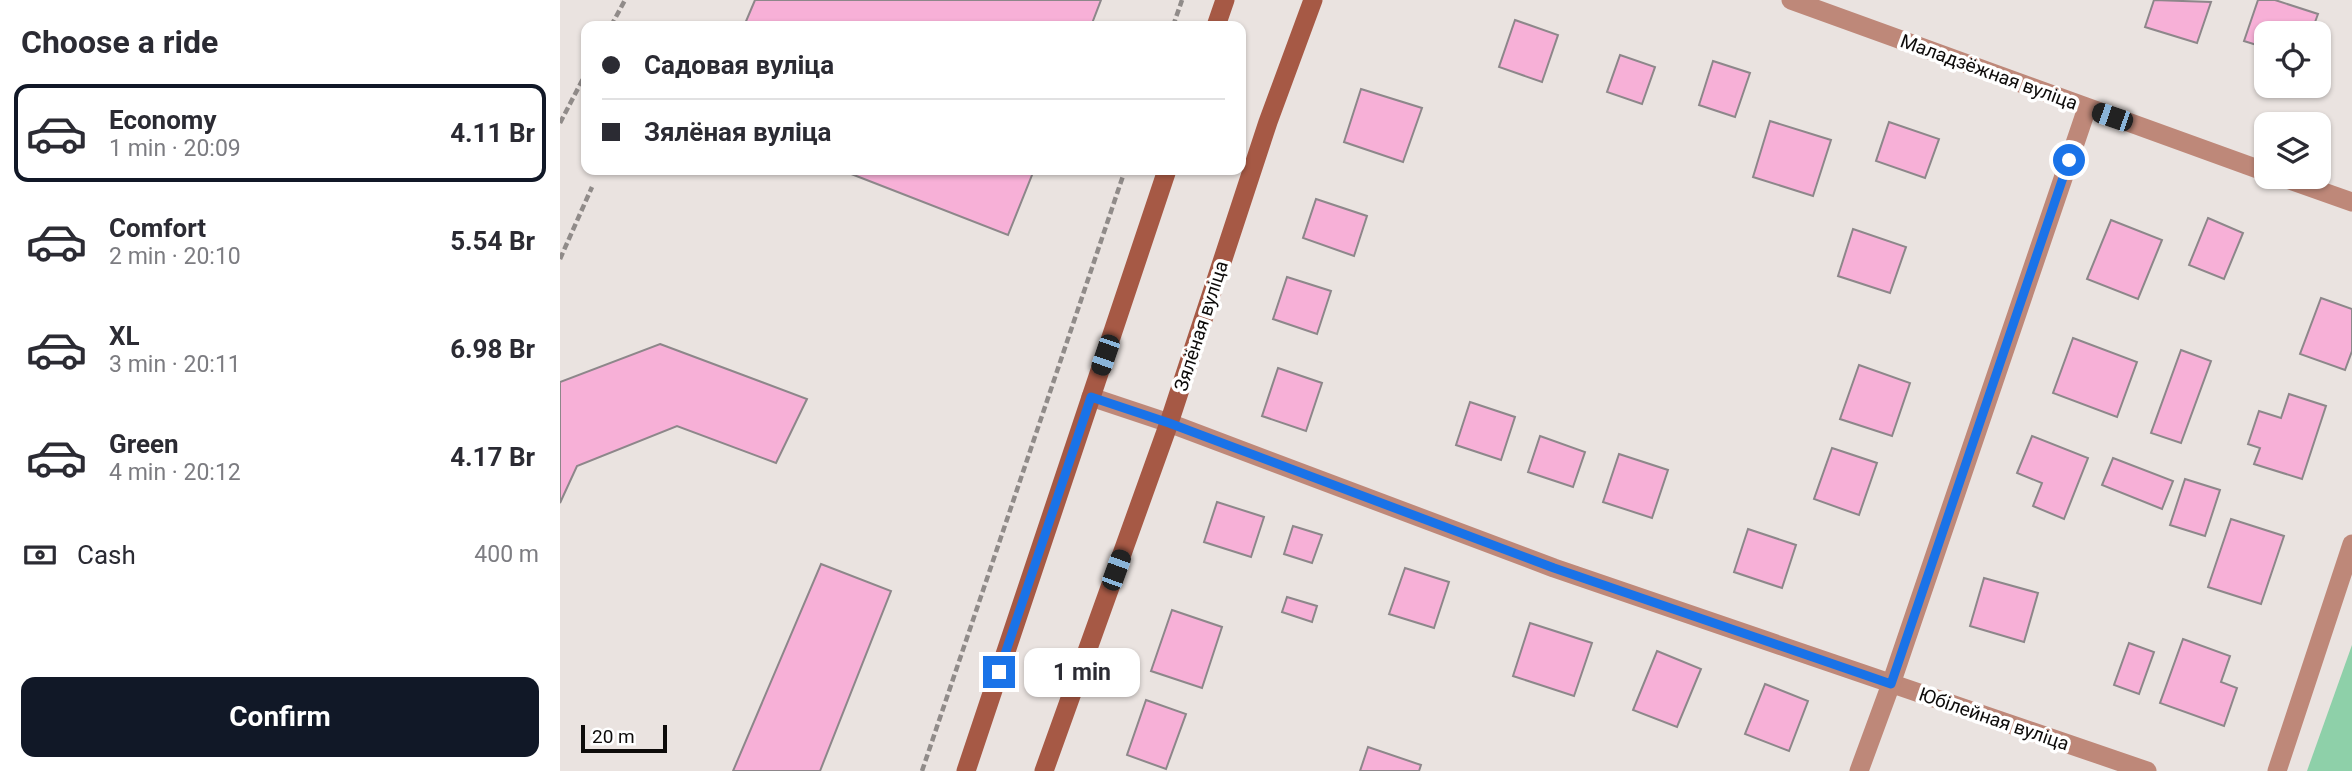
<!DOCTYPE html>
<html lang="en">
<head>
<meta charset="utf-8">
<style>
	body { margin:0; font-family:Roboto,sans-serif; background:#f2f2f3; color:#2b2b33; height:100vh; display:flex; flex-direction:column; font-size:26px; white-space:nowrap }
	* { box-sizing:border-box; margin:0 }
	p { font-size:23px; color:#7c7c81 }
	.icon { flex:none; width:38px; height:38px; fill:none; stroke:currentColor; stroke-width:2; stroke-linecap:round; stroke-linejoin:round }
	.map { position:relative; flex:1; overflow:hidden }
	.drawer { display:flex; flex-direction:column; background:#fff; width:560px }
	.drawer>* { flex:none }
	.guide { position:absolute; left:21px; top:21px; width:665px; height:154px; border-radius:14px; box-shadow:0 2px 5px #0004; display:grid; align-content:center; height:154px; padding:0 21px; background:#fff }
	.fabs { position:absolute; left:1694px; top:21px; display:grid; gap:14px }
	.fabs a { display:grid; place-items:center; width:77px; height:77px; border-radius:14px; background:#fff; box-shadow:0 2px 5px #0004; font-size:35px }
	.scale { position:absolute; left:21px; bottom:18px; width:86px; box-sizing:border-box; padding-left:7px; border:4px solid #0d0b0a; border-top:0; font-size:19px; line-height:24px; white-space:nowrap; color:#0d0b0a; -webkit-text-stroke:5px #fff; paint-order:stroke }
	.end { position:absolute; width:32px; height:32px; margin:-16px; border:9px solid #1a73e8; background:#fff; box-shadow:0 0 0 4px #fff }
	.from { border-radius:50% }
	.bubble { position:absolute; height:49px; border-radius:14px; background:#fff; box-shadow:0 2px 5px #0004; font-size:23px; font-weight:700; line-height:49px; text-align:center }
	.car { position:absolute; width:21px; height:42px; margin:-21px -10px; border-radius:9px; box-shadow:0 0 5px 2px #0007; background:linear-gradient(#222 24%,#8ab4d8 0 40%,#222 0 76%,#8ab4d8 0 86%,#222 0) }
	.guide b { display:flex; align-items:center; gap:24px; height:66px; font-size:26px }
	.guide b+b { border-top:2px solid #e1e1e2 }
	.guide i { width:18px; height:18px; background:#2b2b33 }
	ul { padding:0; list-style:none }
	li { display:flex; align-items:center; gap:21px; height:98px; margin:0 14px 10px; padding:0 7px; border:4px solid transparent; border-radius:14px }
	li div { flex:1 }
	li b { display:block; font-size:26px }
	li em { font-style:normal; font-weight:700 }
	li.active { border-color:#111827 }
	li>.icon { width:63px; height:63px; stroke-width:1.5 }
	h2 { padding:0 21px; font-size:32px; line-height:84px }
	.pay { display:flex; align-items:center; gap:18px; height:77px; padding:0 21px; font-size:26px }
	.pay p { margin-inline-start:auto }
	.action { display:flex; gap:14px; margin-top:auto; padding:14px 21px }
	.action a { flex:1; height:80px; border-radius:14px; background:#111827; color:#fff; font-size:28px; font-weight:700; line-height:80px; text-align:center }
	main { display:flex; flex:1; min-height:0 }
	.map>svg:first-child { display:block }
</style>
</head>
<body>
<main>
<section class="drawer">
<h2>Choose a ride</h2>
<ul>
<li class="active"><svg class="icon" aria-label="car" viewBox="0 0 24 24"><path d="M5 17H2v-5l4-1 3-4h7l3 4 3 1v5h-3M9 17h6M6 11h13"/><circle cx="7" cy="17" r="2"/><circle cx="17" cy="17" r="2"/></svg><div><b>Economy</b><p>1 min · 20:09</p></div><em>4.11 Br</em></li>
<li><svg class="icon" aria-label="car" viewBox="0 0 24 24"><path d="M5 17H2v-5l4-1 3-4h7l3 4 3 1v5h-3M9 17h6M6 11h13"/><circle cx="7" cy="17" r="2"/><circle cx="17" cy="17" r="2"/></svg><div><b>Comfort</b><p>2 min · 20:10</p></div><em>5.54 Br</em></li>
<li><svg class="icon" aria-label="car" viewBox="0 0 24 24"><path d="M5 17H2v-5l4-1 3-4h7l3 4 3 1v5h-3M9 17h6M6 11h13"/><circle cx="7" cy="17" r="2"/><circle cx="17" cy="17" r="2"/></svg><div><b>XL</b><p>3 min · 20:11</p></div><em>6.98 Br</em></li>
<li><svg class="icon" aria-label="car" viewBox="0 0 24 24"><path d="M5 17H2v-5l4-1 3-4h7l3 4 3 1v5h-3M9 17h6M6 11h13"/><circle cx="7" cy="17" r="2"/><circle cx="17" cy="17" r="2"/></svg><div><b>Green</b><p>4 min · 20:12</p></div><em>4.17 Br</em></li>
</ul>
<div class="pay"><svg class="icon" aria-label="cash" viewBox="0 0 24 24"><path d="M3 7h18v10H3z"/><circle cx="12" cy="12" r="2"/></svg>Cash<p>400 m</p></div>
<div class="action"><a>Confirm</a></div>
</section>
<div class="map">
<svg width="1792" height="771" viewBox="0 0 1792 771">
	<rect width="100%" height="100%" fill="#eae3e0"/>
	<!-- green -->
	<path fill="#8ed0a9" d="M1792,645V771H1747Z"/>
	<!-- building -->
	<g fill="#f7b0d7" stroke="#8d878a" stroke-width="2">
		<path d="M195,0H541L531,26H184Z"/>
		<path d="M1594,0L1651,2L1637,43L1585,27Z"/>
		<path d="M1698,0H1715L1758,14L1751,33H1706V48L1684,41Z"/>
		<path d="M955,20L998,35L982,82L939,67Z"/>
		<path d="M1060,55L1095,67L1082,104L1047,92Z"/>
		<path d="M1153,61L1190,73L1175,117L1139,105Z"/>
		<path d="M801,89L862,108L843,162L784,142Z"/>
		<path d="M1210,121L1271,140L1253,196L1193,177Z"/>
		<path d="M1329,122L1379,139L1365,178L1316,161Z"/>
		<path d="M281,170H474L448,235Z"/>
		<path d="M756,199L807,216L794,256L743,238Z"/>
		<path d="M1648,218L1683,233L1664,279L1629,265Z"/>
		<path d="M1551,220L1602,240L1578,299L1527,279Z"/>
		<path d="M1293,229L1346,247L1330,293L1278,276Z"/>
		<path d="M727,277L771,291L757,334L713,319Z"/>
		<path d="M1761,298L1792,309V351L1785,370L1740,354Z"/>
		<path d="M1513,338L1577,362L1557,417L1493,393Z"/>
		<path d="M100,344L247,399L216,463L117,426L17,466L0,503V382Z"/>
		<path d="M1621,350L1651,361L1621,443L1591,433Z"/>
		<path d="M1299,365L1350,383L1332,436L1280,419Z"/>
		<path d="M718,368L762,383L746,431L702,416Z"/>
		<path d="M1729,394L1766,406L1742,479L1694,464L1700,448L1688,444L1699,411L1721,418Z"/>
		<path d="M910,402L955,417L941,460L896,445Z"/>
		<path d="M980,436L1025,452L1013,487L968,472Z"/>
		<path d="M1472,436L1528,458L1504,519L1473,506L1482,483L1457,473Z"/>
		<path d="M1272,448L1317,463L1299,515L1254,499Z"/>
		<path d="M1059,454L1108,470L1092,518L1043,502Z"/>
		<path d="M1553,458L1613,481L1602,509L1542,485Z"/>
		<path d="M1625,479L1660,490L1645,536L1610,525Z"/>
		<path d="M657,502L704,517L691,557L644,542Z"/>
		<path d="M1671,519L1724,536L1701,604L1648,587Z"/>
		<path d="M733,526L762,535L752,563L724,554Z"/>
		<path d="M1188,529L1236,545L1222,588L1174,572Z"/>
		<path d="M261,564L331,591L260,771H173Z"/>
		<path d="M845,568L889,582L874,628L829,614Z"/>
		<path d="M1424,578L1478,593L1464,642L1410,626Z"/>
		<path d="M727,597L757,606L752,622L722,612Z"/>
		<path d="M612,610L662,627L642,688L591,671Z"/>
		<path d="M970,623L1032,643L1014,696L953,676Z"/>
		<path d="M1623,639L1670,656L1661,682L1677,688L1664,726L1600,703Z"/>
		<path d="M1569,643L1594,652L1579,694L1554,685Z"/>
		<path d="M1097,651L1141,669L1117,727L1073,710Z"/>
		<path d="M1205,684L1248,701L1229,751L1185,734Z"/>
		<path d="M586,700L626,714L606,769L567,755Z"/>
		<path d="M808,747L861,765L859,771H800Z"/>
	</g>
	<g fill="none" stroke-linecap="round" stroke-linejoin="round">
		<!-- path -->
		<g stroke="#908b89" stroke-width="4.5" stroke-dasharray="7 3.5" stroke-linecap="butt">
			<path d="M51,26L65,0"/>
			<path d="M613,26L622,0"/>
			<path d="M0,123L26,73"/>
			<path d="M0,259L32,187"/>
			<path d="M362,771L565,170"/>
		</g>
		<!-- minor -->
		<g stroke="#be8879" stroke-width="19">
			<path d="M1231,0L1706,172"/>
			<path d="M1721,177L1792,202"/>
			<path d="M531,397L609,423L994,568L1587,771"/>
			<path d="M1299,771L1331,684L1527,108"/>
			<path d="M1717,771L1792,544"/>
		</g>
		<!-- secondary -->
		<g stroke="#a65945" stroke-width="19">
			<path d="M656,26L665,0"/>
			<path d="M406,771L607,170"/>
			<path d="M484,771L609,423L708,122L753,0"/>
		</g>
	</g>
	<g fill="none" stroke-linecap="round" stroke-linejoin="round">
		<!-- route -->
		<path stroke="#1a73e8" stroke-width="9" d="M439,672L531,397L609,423L994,568L1331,684L1509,160"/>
	</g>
	<g text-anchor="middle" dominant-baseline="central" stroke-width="7" stroke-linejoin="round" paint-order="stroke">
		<!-- street labels -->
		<g font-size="19" fill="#0d0b0a" stroke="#fff">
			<text transform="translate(1429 72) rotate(20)">Маладзёжная вуліца</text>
			<text transform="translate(641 326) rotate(-72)">Зялёная вуліца</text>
			<text transform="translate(1434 719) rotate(19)">Юбілейная вуліца</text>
		</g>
	</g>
</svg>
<div class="fabs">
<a><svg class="icon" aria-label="locate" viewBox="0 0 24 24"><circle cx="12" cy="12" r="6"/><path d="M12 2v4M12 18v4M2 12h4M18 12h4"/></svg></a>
<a><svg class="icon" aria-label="layers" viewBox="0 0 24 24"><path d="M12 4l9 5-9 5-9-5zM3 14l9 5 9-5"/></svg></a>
</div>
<div class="scale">20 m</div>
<i class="end from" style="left:1509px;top:160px"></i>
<i class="end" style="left:439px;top:672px"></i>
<div class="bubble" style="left:464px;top:648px;width:116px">1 min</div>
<i class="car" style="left:1552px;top:117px;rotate:289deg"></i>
<i class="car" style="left:545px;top:355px;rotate:199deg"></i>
<i class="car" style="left:556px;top:570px;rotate:20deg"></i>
<div class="guide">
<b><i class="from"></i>Садовая вуліца</b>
<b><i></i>Зялёная вуліца</b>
</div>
</div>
</main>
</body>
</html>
